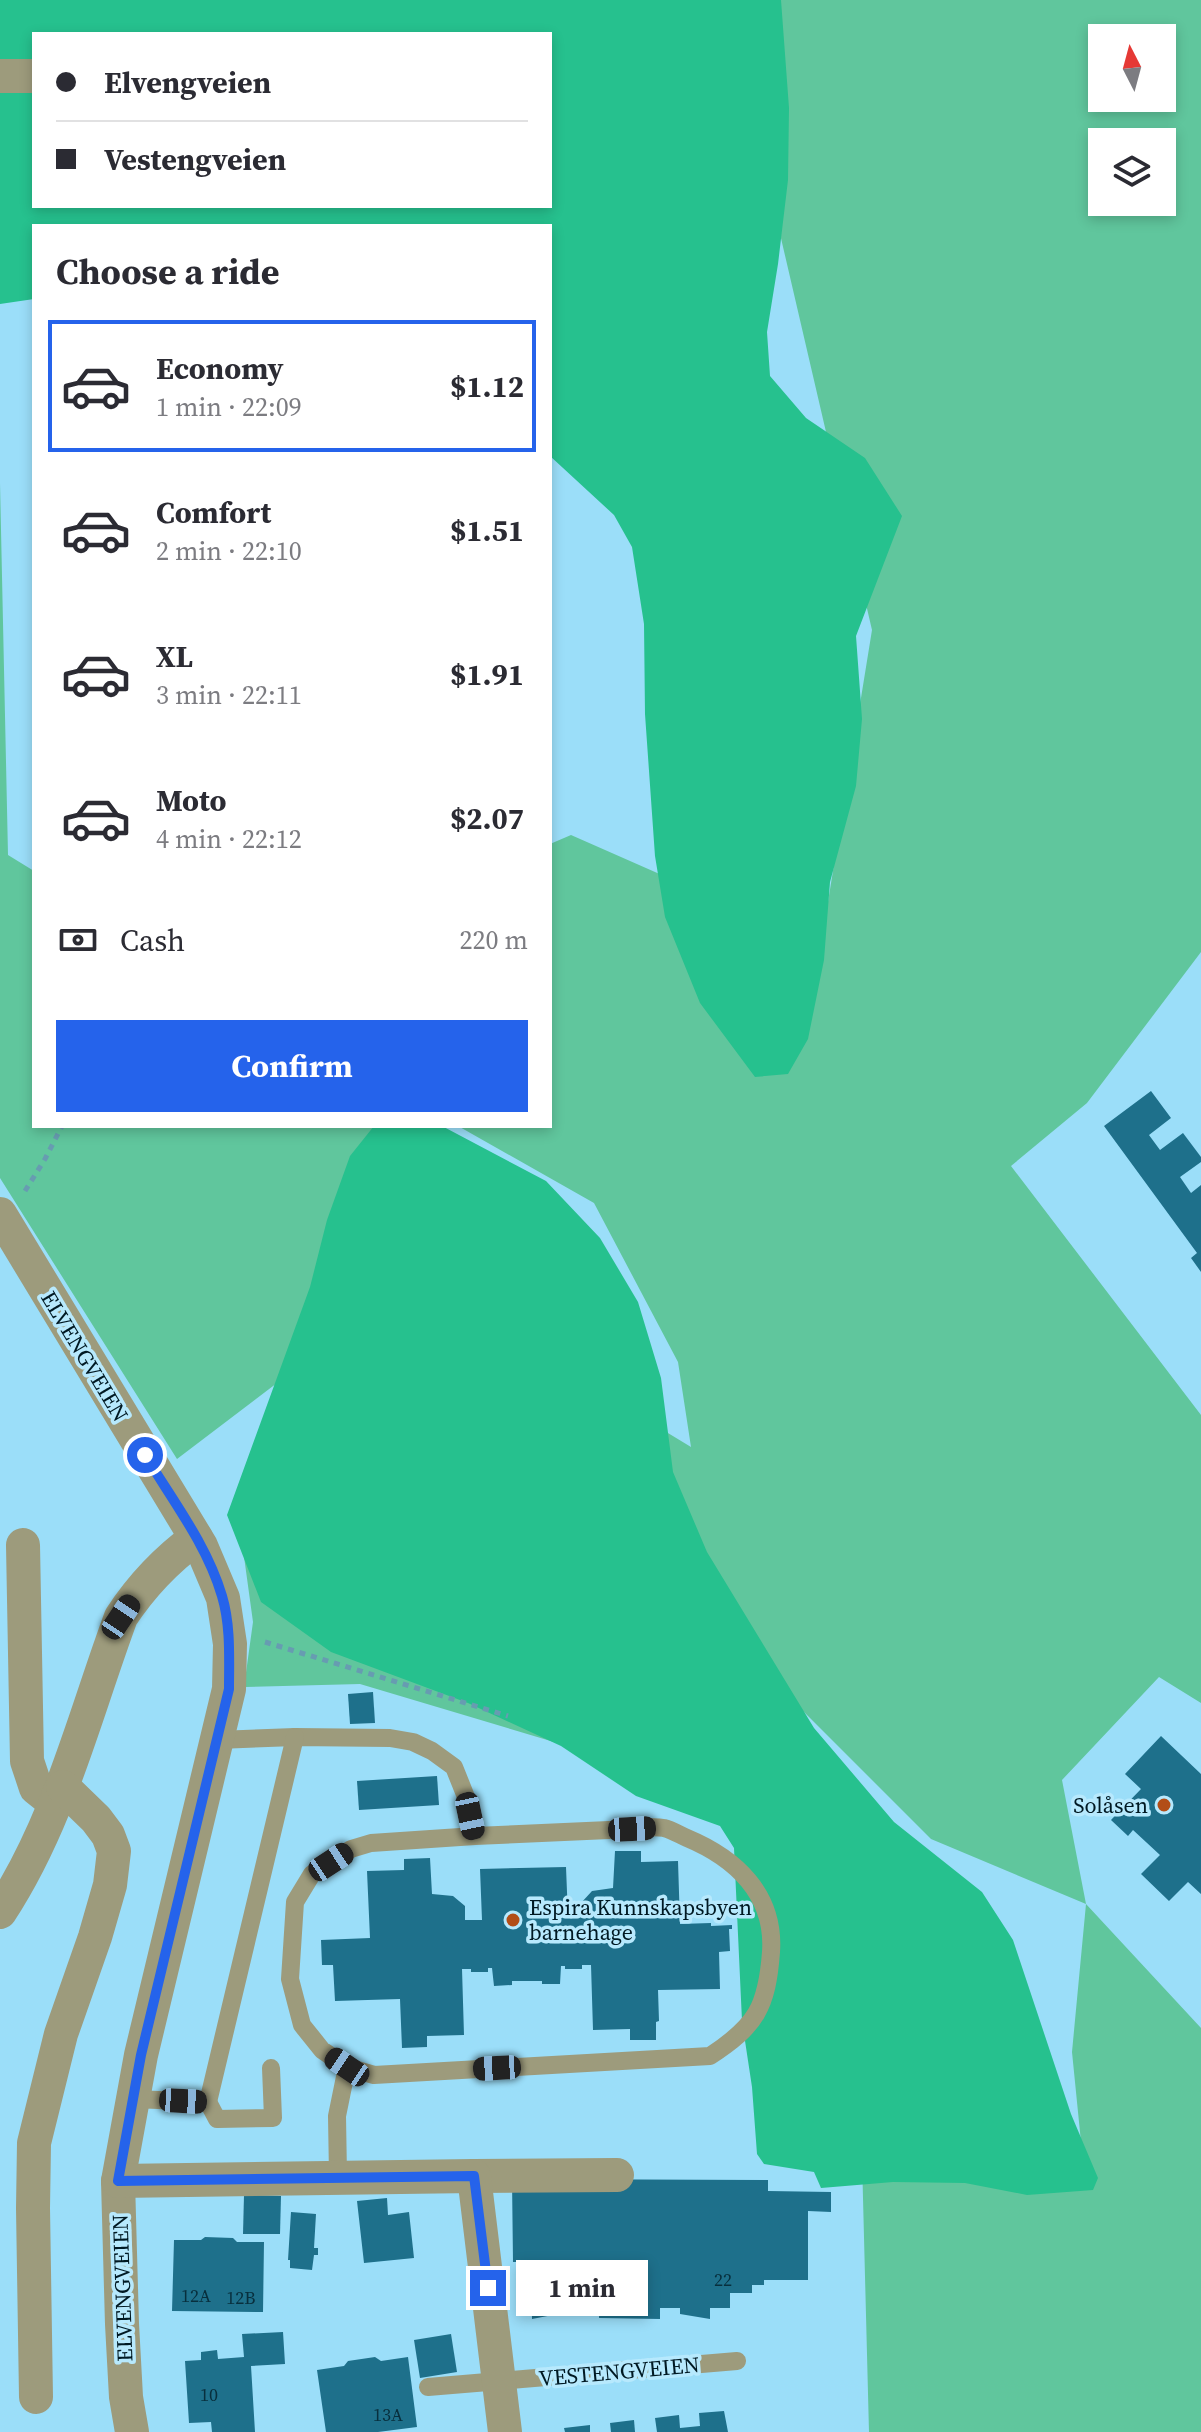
<!DOCTYPE html>
<html lang="en">
<head>
<meta charset="utf-8">
<style>
	body { margin:0; font-family:"Source Serif 4",serif; background:#f2f2f3; color:#2b2b33; height:100vh; display:flex; flex-direction:column; font-size:30px; white-space:nowrap }
	* { box-sizing:border-box; margin:0 }
	p { font-size:26px; color:#7c7c81 }
	.icon { flex:none; width:44px; height:44px; fill:none; stroke:currentColor; stroke-width:2; stroke-linecap:round; stroke-linejoin:round }
	.map { position:relative; flex:1; overflow:hidden }
	.details { position:absolute; left:32px; top:224px; width:520px; height:904px; display:flex; flex-direction:column; background:#fff; border-radius:0px; box-shadow:0 4px 12px #0003 }
	.details>* { flex:none }
	.top-card { position:absolute; left:32px; top:32px; width:520px; height:176px; border-radius:0px; box-shadow:0 4px 12px #0003; display:grid; align-content:center; height:176px; padding:0 24px; background:#fff }
	.needle { width:52px; rotate:354deg }
	.controls { position:absolute; left:1088px; top:24px; display:grid; gap:16px }
	.controls a { display:grid; place-items:center; width:88px; height:88px; border-radius:0px; background:#fff; box-shadow:0 4px 12px #0003; font-size:40px }
	.end { position:absolute; width:36px; height:36px; margin:-18px; border:10px solid #2563eb; background:#fff; box-shadow:0 0 0 4px #fff }
	.from { border-radius:50% }
	.bubble { position:absolute; height:56px; border-radius:0px; background:#fff; box-shadow:0 4px 12px #0003; font-size:26px; font-weight:700; line-height:56px; text-align:center }
	.car { position:absolute; width:24px; height:48px; margin:-24px -12px; border-radius:10px; box-shadow:0 0 6px 2px #0007; background:linear-gradient(#222 24%,#8ab4d8 0 40%,#222 0 76%,#8ab4d8 0 86%,#222 0) }
	.top-card b { display:flex; align-items:center; gap:28px; height:76px; font-size:30px }
	.top-card b+b { border-top:2px solid #e1e1e2 }
	.top-card i { width:20px; height:20px; background:#2b2b33 }
	ul { padding:0; list-style:none }
	li { display:flex; align-items:center; gap:24px; height:132px; margin:0 16px 12px; padding:0 8px; border:4px solid transparent; border-radius:0px }
	li div { flex:1 }
	li b { display:block; font-size:30px }
	li em { font-style:normal; font-weight:700 }
	li.on { border-color:#2563eb }
	li>.icon { width:72px; height:72px; stroke-width:1.5 }
	h2 { padding:0 24px; font-size:36px; line-height:96px }
	.pay { display:flex; align-items:center; gap:20px; height:88px; padding:0 24px; font-size:30px }
	.pay p { margin-inline-start:auto }
	.button { display:flex; gap:16px; margin-top:auto; padding:16px 24px }
	.button a { flex:1; height:92px; border-radius:0px; background:#2563eb; color:#fff; font-size:32px; font-weight:700; line-height:92px; text-align:center }
	.map>svg:first-child { display:block }
</style>
</head>
<body>
<div class="map">
<svg width="1201" height="2432" viewBox="0 0 1201 2432">
	<rect width="100%" height="100%" fill="#9bdef9"/>
	<!-- green -->
	<g fill="#60c69d" fill-rule="evenodd">
		<path d="M772,0H1201V952L1087,1103L1011,1166L1201,1415V1703L1159,1677L1062,1780L1086,1904L1201,2028V2432H869L862,2159L1081,2142L1072,2052L1086,1904L931,1839L789,1697L661,1774L360,1684L244,1687L253,1622L242,1542L602,1393L691,1447L678,1362L594,1203L458,1126H550V844L571,835L821,945L872,630L764,165ZM1102,38H1162V98H1102ZM1102,142H1162V202H1102Z"/>
		<path d="M0,483L8,855L34,871V1126H396L302,1364L177,1459L0,1178Z"/>
	</g>
	<!-- forest -->
	<g fill="#26c18e" fill-rule="evenodd">
		<path d="M0,0H781L789,108L788,180L778,264L767,332L770,376L806,418L865,458L902,516L856,636L862,719L856,786L830,882L824,960L808,1039L788,1074L755,1077L700,1003L665,917L655,856L645,714L644,624L632,547L614,515L550,456V226H34V299L0,304ZM34,34H550V206H34Z"/>
		<path d="M374,1126H442L546,1181L600,1238L638,1302L661,1378L673,1472L707,1552L814,1728L894,1822L982,1892L1013,1940L1071,2114L1098,2178L1093,2190L1027,2195L965,2183L893,2182L821,2188L814,2172L764,2164L757,2154L752,2087L742,2021L734,1848L720,1826L636,1796L561,1746L468,1703L331,1652L261,1602L227,1515L310,1287L327,1220L350,1156Z"/>
	</g>
	<!-- building -->
	<g fill="#1e708b">
		<path d="M1151,1091L1171,1118L1149,1135L1160,1150L1183,1133L1201,1157V1162L1180,1177L1191,1193L1201,1185V1272L1191,1258L1197,1253L1104,1126Z"/>
		<path d="M373,1692L375,1723L350,1724L348,1694Z"/>
		<path d="M1161,1736L1201,1774V1894L1188,1882L1169,1901L1141,1874L1160,1855L1133,1830L1128,1836L1111,1820L1141,1789L1125,1774Z"/>
		<path d="M437,1776L439,1805L359,1810L357,1781Z"/>
		<path d="M615,1851H641V1862L678,1861L680,1924L711,1923V1926L732,1925V1929H729L730,1951L719,1952L720,1989L658,1990L659,2021L656,2022V2040H630V2029L593,2030L591,1965H582V1969H565V1966H561L560,1984H542V1981H512V1985L494,1986L492,1968H488V1972H471V1969H462L464,2035L427,2036V2047L402,2048L400,1999L335,2001L333,1965H322L321,1940L370,1938L367,1871L404,1870V1859L430,1858L432,1894L453,1896L465,1906V1920H482L480,1869L566,1867L568,1917L582,1916L581,1903L592,1891L613,1888Z"/>
		<path d="M512,2179L768,2180V2191L831,2192V2212L808,2211V2280H764V2285H752V2293H730V2308H710V2319L680,2314V2308H660V2319L599,2318V2308H563V2313L532,2319L531,2262H513Z"/>
		<path d="M244,2195L281,2196L280,2234H243Z"/>
		<path d="M387,2198L388,2215L409,2212L414,2258L364,2263L357,2201Z"/>
		<path d="M291,2212L316,2214L314,2248H318V2255H314L312,2270L290,2268V2260H288Z"/>
		<path d="M205,2237L233,2238L237,2242H264L263,2312L172,2311L174,2240H201Z"/>
		<path d="M283,2332L285,2364L251,2366L255,2432H212L211,2422L189,2423L185,2361L201,2360V2352L217,2350L218,2359L244,2357L242,2334Z"/>
		<path d="M451,2334L457,2372L420,2378L414,2340Z"/>
		<path d="M375,2357L381,2361L408,2357L417,2427L378,2432H326L317,2370L344,2366L348,2361Z"/>
		<path d="M724,2411L728,2432H657L655,2418L679,2415L680,2428L700,2426L699,2413Z"/>
		<path d="M634,2420L635,2432H611L610,2423Z"/>
		<path d="M590,2425V2432H565L564,2428Z"/>
	</g>
	<g fill="none" stroke-linecap="round" stroke-linejoin="round">
		<!-- path -->
		<g stroke="#679cb1" stroke-width="5" stroke-dasharray="6 6" stroke-linecap="butt">
			<path d="M25,1191L45,1159L62,1126"/>
			<path d="M265,1642L508,1716"/>
		</g>
		<!-- service -->
		<g stroke="#9d9b7c" stroke-width="18">
			<path d="M217,1740L295,1737L390,1738L413,1742L432,1751L454,1767L466,1797L475,1836C519,1834 564,1832 609,1830C625,1830 649,1825 664,1828C672,1830 680,1835 687,1838C735,1858 775,1894 771,1952C767,2007 756,2026 710,2056L374,2075L347,2067L322,2050L302,2025L290,1979L295,1902L312,1874L351,1849L371,1843L475,1836"/>
			<path d="M133,2099L208,2102L295,1737"/>
			<path d="M208,2102L217,2119L273,2118L271,2068"/>
			<path d="M338,2176L337,2116L347,2067"/>
			<path d="M428,2387L737,2361"/>
		</g>
		<!-- minor -->
		<g stroke="#9d9b7c" stroke-width="34">
			<path d="M0,76H34"/>
			<path d="M0,1214L201,1546L223,1598L230,1644L229,1689L141,2055L118,2181L122,2324L126,2397L132,2432"/>
			<path d="M23,1545L27,1761L36,1788L56,1804"/>
			<path d="M0,1912C59,1822 84,1717 121,1617C142,1585 166,1560 196,1538"/>
			<path d="M474,2176L617,2175"/>
			<path d="M118,2181L474,2176L505,2432"/>
			<path d="M36,2397L33,2208L34,2143L61,2034L95,1937L110,1885L114,1851L108,1835L96,1819L63,1787"/>
		</g>
	</g>
	<g fill="none" stroke-linecap="round" stroke-linejoin="round">
		<!-- route -->
		<path stroke="#2563eb" stroke-width="10" d="M145,1455C173,1501 207,1545 222,1596C231,1626 229,1659 229,1689L141,2055L118,2181L474,2176L488,2288"/>
	</g>
	<!-- markers -->
	<g fill="#b24e18" stroke="#b7e9fd" stroke-width="3">
		<circle cx="1164" cy="1805" r="8"/>
		<circle cx="513" cy="1920" r="8"/>
	</g>
	<g text-anchor="middle" dominant-baseline="central" stroke-width="7" stroke-linejoin="round" paint-order="stroke">
		<!-- number labels -->
		<g font-size="18" fill="#082f3d">
			<text x="723" y="2279">22</text>
			<text x="196" y="2295">12A</text>
			<text x="241" y="2297">12B</text>
			<text x="209" y="2394">10</text>
			<text x="388" y="2414">13A</text>
		</g>
		<!-- street labels -->
		<g font-size="22" fill="#001923" stroke="#b7e9fd">
			<text transform="translate(85 1356) rotate(59)">ELVENGVEIEN</text>
			<text transform="translate(122 2288) rotate(-92)">ELVENGVEIEN</text>
			<text transform="translate(619 2371) rotate(-5)">VESTENGVEIEN</text>
		</g>
		<!-- poi labels -->
		<g font-size="22" fill="#001923" stroke="#b7e9fd" text-anchor="end">
			<text x="1148" y="1805">Solåsen</text>
			<text x="529" y="1907" text-anchor="start">Espira Kunnskapsbyen<tspan x="529" dy="25">barnehage</tspan></text>
		</g>
	</g>
</svg>
<div class="controls">
<a><svg class="needle" viewBox="-14 -14 28 28"><path d="M0-13l5 13h-10z" fill="#e53935"/><path d="M0 13l5-13h-10z" fill="#7c7c81"/></svg></a>
<a><svg class="icon" aria-label="layers" viewBox="0 0 24 24"><path d="M12 4l9 5-9 5-9-5zM3 14l9 5 9-5"/></svg></a>
</div>
<i class="end from" style="left:145px;top:1455px"></i>
<i class="end" style="left:488px;top:2288px"></i>
<div class="bubble" style="left:516px;top:2260px;width:132px">1 min</div>
<i class="car" style="left:121px;top:1617px;rotate:34deg"></i>
<i class="car" style="left:470px;top:1816px;rotate:168deg"></i>
<i class="car" style="left:632px;top:1829px;rotate:87deg"></i>
<i class="car" style="left:331px;top:1862px;rotate:57deg"></i>
<i class="car" style="left:347px;top:2067px;rotate:304deg"></i>
<i class="car" style="left:497px;top:2068px;rotate:267deg"></i>
<i class="car" style="left:183px;top:2101px;rotate:93deg"></i>
<div class="top-card">
<b><i class="from"></i>Elvengveien</b>
<b><i></i>Vestengveien</b>
</div>
<section class="details">
<h2>Choose a ride</h2>
<ul>
<li class="on"><svg class="icon" aria-label="car" viewBox="0 0 24 24"><path d="M5 17H2v-5l4-1 3-4h7l3 4 3 1v5h-3M9 17h6M6 11h13"/><circle cx="7" cy="17" r="2"/><circle cx="17" cy="17" r="2"/></svg><div><b>Economy</b><p>1 min · 22:09</p></div><em>$1.12</em></li>
<li><svg class="icon" aria-label="car" viewBox="0 0 24 24"><path d="M5 17H2v-5l4-1 3-4h7l3 4 3 1v5h-3M9 17h6M6 11h13"/><circle cx="7" cy="17" r="2"/><circle cx="17" cy="17" r="2"/></svg><div><b>Comfort</b><p>2 min · 22:10</p></div><em>$1.51</em></li>
<li><svg class="icon" aria-label="car" viewBox="0 0 24 24"><path d="M5 17H2v-5l4-1 3-4h7l3 4 3 1v5h-3M9 17h6M6 11h13"/><circle cx="7" cy="17" r="2"/><circle cx="17" cy="17" r="2"/></svg><div><b>XL</b><p>3 min · 22:11</p></div><em>$1.91</em></li>
<li><svg class="icon" aria-label="car" viewBox="0 0 24 24"><path d="M5 17H2v-5l4-1 3-4h7l3 4 3 1v5h-3M9 17h6M6 11h13"/><circle cx="7" cy="17" r="2"/><circle cx="17" cy="17" r="2"/></svg><div><b>Moto</b><p>4 min · 22:12</p></div><em>$2.07</em></li>
</ul>
<div class="pay"><svg class="icon" aria-label="cash" viewBox="0 0 24 24"><path d="M3 7h18v10H3z"/><circle cx="12" cy="12" r="2"/></svg>Cash<p>220 m</p></div>
<div class="button"><a>Confirm</a></div>
</section>
</div>
</body>
</html>
